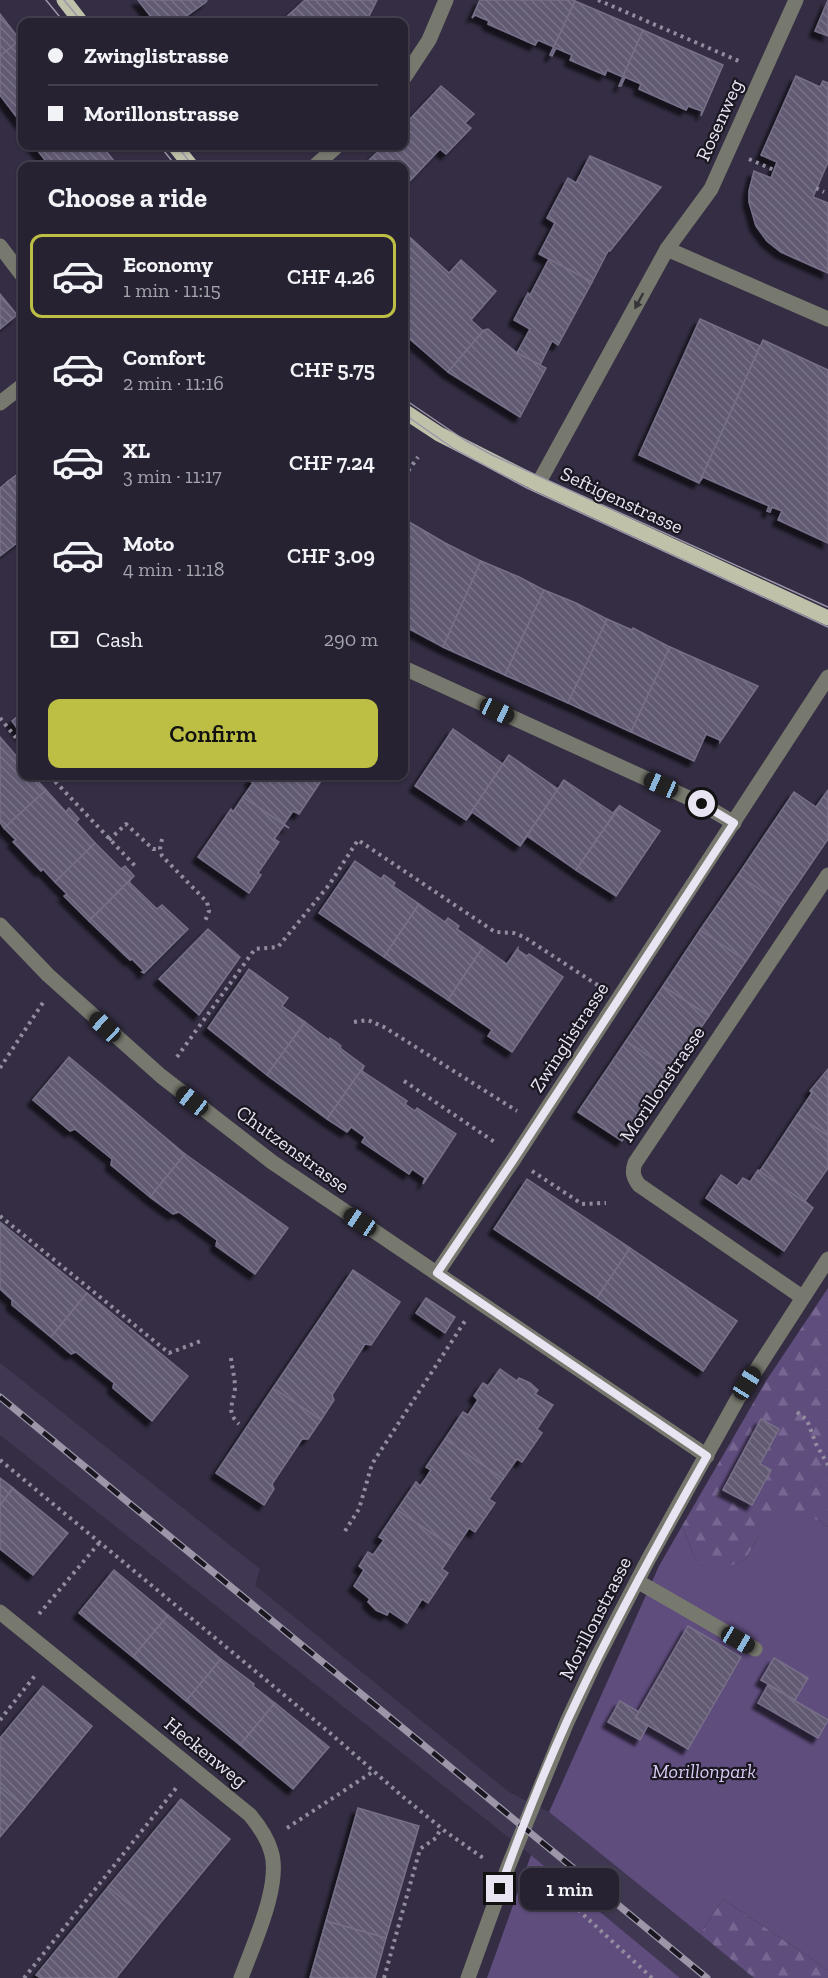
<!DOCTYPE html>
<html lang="en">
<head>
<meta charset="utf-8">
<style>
	body { margin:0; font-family:"Zilla Slab",serif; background:#2f2a3a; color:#f1f3f6; height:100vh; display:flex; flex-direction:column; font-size:22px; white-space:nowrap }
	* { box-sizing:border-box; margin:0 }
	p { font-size:20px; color:#a4a4ac }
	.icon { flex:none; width:33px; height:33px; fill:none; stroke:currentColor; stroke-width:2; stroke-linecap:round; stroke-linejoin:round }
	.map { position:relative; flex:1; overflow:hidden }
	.panel { position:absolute; left:18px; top:162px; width:390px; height:618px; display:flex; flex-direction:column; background:#272232; border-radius:12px; box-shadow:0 2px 4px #0004,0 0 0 2px #433f4d }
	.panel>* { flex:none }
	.top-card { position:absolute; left:18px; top:18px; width:390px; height:132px; border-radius:12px; box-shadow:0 2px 4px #0004,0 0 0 2px #433f4d; display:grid; align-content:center; height:132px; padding:0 30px; background:#272232 }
	.end { position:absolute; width:27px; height:27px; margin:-14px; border:8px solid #e8e4f2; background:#111; box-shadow:0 0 0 3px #111 }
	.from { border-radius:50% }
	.bubble { position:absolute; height:42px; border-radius:12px; background:#272232; box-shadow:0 2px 4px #0004,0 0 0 2px #433f4d; font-size:20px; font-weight:600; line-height:42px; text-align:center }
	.car { position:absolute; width:18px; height:36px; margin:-18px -9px; border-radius:8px; box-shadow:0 0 4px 2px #0007; background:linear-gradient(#222 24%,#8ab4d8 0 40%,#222 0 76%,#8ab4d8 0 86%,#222 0) }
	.top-card b { display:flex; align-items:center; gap:21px; height:57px; font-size:22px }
	.top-card b+b { border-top:2px solid #433f4d }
	.top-card i { width:15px; height:15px; background:#f1f3f6 }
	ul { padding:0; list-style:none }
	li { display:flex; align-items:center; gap:18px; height:84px; margin:0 12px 9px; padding:0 18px; border:3px solid transparent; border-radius:12px }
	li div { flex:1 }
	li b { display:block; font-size:22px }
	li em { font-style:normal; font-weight:600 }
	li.selected { border-color:#bcbf44 }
	li>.icon { width:54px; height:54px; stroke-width:1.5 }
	h2 { padding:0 30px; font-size:27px; line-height:72px }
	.pay { display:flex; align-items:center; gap:15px; height:66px; padding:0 30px; font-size:22px }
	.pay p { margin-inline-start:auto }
	.button { display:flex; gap:12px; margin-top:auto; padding:12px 30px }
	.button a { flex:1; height:69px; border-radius:12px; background:#bcbf44; color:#111; font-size:24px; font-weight:600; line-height:69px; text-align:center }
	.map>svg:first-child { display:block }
</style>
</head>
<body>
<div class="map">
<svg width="828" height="1978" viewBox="0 0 828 1978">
	<defs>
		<pattern id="forest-firs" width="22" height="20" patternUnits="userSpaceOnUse" patternTransform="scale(1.5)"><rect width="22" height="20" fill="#5f4d7e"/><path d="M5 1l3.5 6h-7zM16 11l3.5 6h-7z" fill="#766691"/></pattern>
		<pattern id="building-back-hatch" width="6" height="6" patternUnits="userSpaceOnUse" patternTransform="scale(1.5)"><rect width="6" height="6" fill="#625a72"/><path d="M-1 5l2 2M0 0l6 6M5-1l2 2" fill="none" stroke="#787287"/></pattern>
		<filter id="shadow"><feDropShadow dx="-5.5" dy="5.5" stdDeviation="1.5" flood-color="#0009"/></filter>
	</defs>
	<rect width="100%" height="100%" fill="#342d43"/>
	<!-- built -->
	<path fill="#403852" d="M0,1363L260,1569L255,1585L509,1792L549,1812L754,1978H680L531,1855L0,1435Z"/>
	<!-- forest -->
	<g fill="url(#forest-firs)">
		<path d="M828,1288V1527L819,1520L759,1536L745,1560L713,1574L695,1558L682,1526L766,1381Z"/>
		<path d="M723,1899L828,1970V1978H754L700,1934Z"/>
	</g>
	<!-- park -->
	<g fill="#5f4d7e">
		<path d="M784,1513L819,1520L828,1527V1970L723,1899L700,1934L549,1812L659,1566L682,1526L695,1558L713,1573L745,1560L759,1536Z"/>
		<path d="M531,1855L680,1978H487Z"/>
	</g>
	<!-- building -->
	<g fill="url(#building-back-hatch)" stroke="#776f88" stroke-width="1.5" filter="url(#shadow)">
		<path d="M138,0H207L206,2L178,22H155Z"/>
		<path d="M305,0H377L366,22H281Z"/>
		<path d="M480,0H573L575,1L554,47L538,40L535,45L488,24L489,21L475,15L472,18Z"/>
		<path d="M828,0V36L815,31Z"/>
		<path d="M575,1L643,30L623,77L607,70L605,75L570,60L572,55L556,48L552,56L550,55Z"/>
		<path d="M0,14L20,40L0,56Z"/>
		<path d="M643,30L723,65L701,116L702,111L688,106L686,110L639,89L641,84L625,77L621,86H619Z"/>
		<path d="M20,40L22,43V124L0,95V56Z"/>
		<path d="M796,76L820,87L823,81L828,83V162L813,197L828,203V273L781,252L767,241L756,226L749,202V191L754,171L771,178L777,162L761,155Z"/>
		<path d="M441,86L474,114L465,123L471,128L446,154L440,149L404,187V166H363L384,146H404V117L405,115L410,119Z"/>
		<path d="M34,146H102L118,166H50Z"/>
		<path d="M590,156L661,187L610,251H608L592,282L539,254L555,223L547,218L568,178L576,183Z"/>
		<path d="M404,232L449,273L461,260L496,291L471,320L483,331L448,372L404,334Z"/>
		<path d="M549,259L592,282L558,345L552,341L540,365L517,353L530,329L514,320L528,293L530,295Z"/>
		<path d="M0,294L17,315L0,329Z"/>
		<path d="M700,319L760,346L699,483L639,455Z"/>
		<path d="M488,329L517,353L546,368L520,417L448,372L484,330Z"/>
		<path d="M763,340L828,370V543L778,520L782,511L772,507L770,512L767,511L769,506L703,477L700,481Z"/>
		<path d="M22,471V503L7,482Z"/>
		<path d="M7,482L22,503V539L0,556V488Z"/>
		<path d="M404,519L445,543L481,561L443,647L404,626Z"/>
		<path d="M481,561L519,577L544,590L505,675L443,647Z"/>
		<path d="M544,590L576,603L607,619L568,703L505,675Z"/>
		<path d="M607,619L632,630L633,628L670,647L631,732L568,703Z"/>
		<path d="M670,647L758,686L720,742V740L706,734L694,761L631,732Z"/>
		<path d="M22,713V735L12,721Z"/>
		<path d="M453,729L503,764L509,755L466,820L415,786Z"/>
		<path d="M0,737L17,757L21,754L22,756V776H33L46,790L4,828L0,822Z"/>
		<path d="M509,755L558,789L564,780L520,846L472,812L466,820Z"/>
		<path d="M254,776H317L316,778L321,781L299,814L293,811L284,824L289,828L243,797L253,783L250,781Z"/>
		<path d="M564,780L613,813L620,805L576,870L527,836L520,846Z"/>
		<path d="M46,790L66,812L69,808L79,819L76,822L95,843L55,882L43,869L41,871L13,842L16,840L4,828Z"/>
		<path d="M828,790V839L783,905L738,875L794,792L816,807Z"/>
		<path d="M243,797L289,828L284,825L274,839L279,842L258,873L261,875L249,893L198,857L231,809L233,812Z"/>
		<path d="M620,806L660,831L616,896L576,870Z"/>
		<path d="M95,843L121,869L125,866L134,876L89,921L64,896L67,894L55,882Z"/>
		<path d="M355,861L381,879L384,875L390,879L395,883L393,886L419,904L384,957L319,913Z"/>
		<path d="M738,875L783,905L746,961L700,930Z"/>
		<path d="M131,879L129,882L157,909L162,905L188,929L144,973L142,972L144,971L132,959L130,960L89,921Z"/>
		<path d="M419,904L445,922L448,918L459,926L457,929L483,947L448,1000L384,957Z"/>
		<path d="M208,929L240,957L199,1015L159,979Z"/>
		<path d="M700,930L746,961L709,1016L663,986Z"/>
		<path d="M483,947L507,964L518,948V950L527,956L529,954L563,977L512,1052L488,1036L492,1030L448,1000Z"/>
		<path d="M249,969L288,998L282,1006L305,1022L267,1075L208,1028Z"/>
		<path d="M663,986L709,1016L671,1071L626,1041Z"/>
		<path d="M305,1022L329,1040L330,1038L336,1042L341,1046L340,1048L364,1066L327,1119L267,1075Z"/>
		<path d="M626,1041L671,1071L634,1127L632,1126L622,1141L578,1112Z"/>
		<path d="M69,1057L185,1154L150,1197L111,1165L112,1159L75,1129L70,1131L33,1100Z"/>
		<path d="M364,1066L362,1071L407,1101L405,1104L415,1111L417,1108L456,1134L423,1184L425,1178L412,1169L409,1174L362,1142L365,1137L351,1127L347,1132L327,1119Z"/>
		<path d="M828,1069V1136L797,1115L812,1093L810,1091Z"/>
		<path d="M797,1115L828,1136V1168L805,1201L813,1208L758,1170L760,1171Z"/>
		<path d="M185,1154L288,1228L255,1274L216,1246L217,1240L179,1212L173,1214L150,1197Z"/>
		<path d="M758,1170L813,1208L784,1251L706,1198L721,1175L737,1186L743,1178L750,1182Z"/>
		<path d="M527,1179L630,1248L597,1298L494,1229Z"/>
		<path d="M0,1222L87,1293L51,1337L12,1305V1300L0,1289Z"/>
		<path d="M630,1248L737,1321L703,1371L597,1298Z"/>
		<path d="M353,1270L400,1302L371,1345L365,1344L332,1395L334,1400L321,1420L273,1388Z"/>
		<path d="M87,1293L188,1376L152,1421L113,1388L114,1383L76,1352L71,1354L51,1337Z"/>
		<path d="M426,1298L455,1317L445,1333L416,1313Z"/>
		<path d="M500,1369L517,1381L519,1378L530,1383L538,1390L535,1394L553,1405L537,1429L542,1433L522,1462L517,1459L503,1479L445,1439L463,1412L468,1415L478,1400L474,1396L483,1383L488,1386Z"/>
		<path d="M273,1388L321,1420L308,1439H302L272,1484L274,1489L264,1505L216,1473Z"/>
		<path d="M761,1419L779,1429L760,1464L771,1470L752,1505L723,1490Z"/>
		<path d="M445,1439L503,1479L489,1499L495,1503L475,1532L469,1528L455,1549L397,1510L416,1482L420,1486L426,1478L431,1470L426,1467Z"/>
		<path d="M0,1478L13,1488L0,1505Z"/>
		<path d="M13,1488L68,1533L33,1575L0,1549V1505Z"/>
		<path d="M397,1510L455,1549L442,1569L448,1573L428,1603L422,1599L407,1623L389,1611L387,1615L376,1610L368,1602L370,1599L354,1586L364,1570L359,1566L368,1552L373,1555L384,1540L379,1537Z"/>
		<path d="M114,1570L168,1615L133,1657L79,1613Z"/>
		<path d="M168,1615L221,1659L186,1701L133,1657Z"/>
		<path d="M688,1626L741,1657L688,1749L635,1718Z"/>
		<path d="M774,1658L808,1678L795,1700L761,1680Z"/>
		<path d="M221,1659L254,1684L253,1686L275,1703L240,1745L186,1701Z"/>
		<path d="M768,1685L828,1720L818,1738L758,1703Z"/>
		<path d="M43,1686L92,1726L25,1807L0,1787V1738Z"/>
		<path d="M620,1701L639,1712L635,1718L648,1725L640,1740L608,1722Z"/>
		<path d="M275,1703L329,1747L293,1789L240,1745Z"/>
		<path d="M0,1787L25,1807L0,1837Z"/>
		<path d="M181,1799L230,1839L157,1927L108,1887Z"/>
		<path d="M358,1808L419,1826L386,1938L326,1921Z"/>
		<path d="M108,1887L157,1927L116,1978H41L36,1975Z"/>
		<path d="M326,1921L386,1938L375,1978H310Z"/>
	</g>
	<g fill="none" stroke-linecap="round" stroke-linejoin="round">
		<!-- path -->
		<g stroke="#928d9e" stroke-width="4" stroke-dasharray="3 4.5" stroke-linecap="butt">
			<path d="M598,0L741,62"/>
			<path d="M749,159L774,170"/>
			<path d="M816,188L824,192"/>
			<path d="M404,477L418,457"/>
			<path d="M0,718L22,745"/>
			<path d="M50,776L137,868"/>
			<path d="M162,839L160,849L162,856L207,902L209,911L204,924"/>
			<path d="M109,840L126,824L153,849H160"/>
			<path d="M354,1022L368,1020L384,1027L517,1111"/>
			<path d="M177,1057L255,949L278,947L329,885L358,840L495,932L514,933L524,937L599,986"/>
			<path d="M0,1068L44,1001"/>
			<path d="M404,1081L496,1143"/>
			<path d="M532,1171L582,1204L606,1203"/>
			<path d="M0,1216L169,1353L201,1341"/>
			<path d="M231,1358C232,1368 235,1378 235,1388C234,1403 225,1411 239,1424"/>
			<path d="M797,1412L807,1420L816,1444L828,1465"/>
			<path d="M0,1460L330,1733L402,1796L446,1832L486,1860"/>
			<path d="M345,1531L359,1509L372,1464L465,1321"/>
			<path d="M39,1614L100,1542"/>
			<path d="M0,1720L37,1673"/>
			<path d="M287,1828L374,1771"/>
			<path d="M530,1874L575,1907L652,1978"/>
			<path d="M24,1978L177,1787"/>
			<path d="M384,1978L420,1849L436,1838L441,1828"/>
		</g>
		<!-- minor -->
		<g stroke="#78796e" stroke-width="15">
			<path d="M404,78L429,40L446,0"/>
			<path d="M315,166L337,146"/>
			<path d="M0,246L22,275"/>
			<path d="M667,249L828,319"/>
			<path d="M0,403L22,386"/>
			<path d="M538,484L667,249L711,189L796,0"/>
			<path d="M404,668L702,804L734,823"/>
			<path d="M0,925L48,975L161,1076L272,1162L707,1456"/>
			<path d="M437,1273L514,1159L828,677"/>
			<path d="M802,1297L639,1185C633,1177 632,1172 635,1163L828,875"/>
			<path d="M637,1581L755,1649"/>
			<path d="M0,1612L250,1815C259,1826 267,1837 271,1851C282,1884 253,1945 241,1978"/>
			<path d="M468,1978L508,1867L567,1722L596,1660L648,1560L737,1400L828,1259"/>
		</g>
		<!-- major -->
		<g stroke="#bfc1a9" stroke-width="15">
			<path d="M64,0L81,22"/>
			<path d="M175,146L191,166"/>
			<path d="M404,411L439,434L538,484L828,618"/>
		</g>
		<!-- tram -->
		<g stroke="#9c96a8" stroke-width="1.5">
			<path d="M46,0L64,22"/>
			<path d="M64,0L82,22"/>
			<path d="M160,146L176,166"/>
			<path d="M177,146L193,166"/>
			<path d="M404,399L463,439L492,455L828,607"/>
			<path d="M404,414L454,449L527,488L828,627"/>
		</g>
		<!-- rail casing -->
		<g stroke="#9c96a8" stroke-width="7">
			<path id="rail" d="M0,1397L707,1978"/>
		</g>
		<!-- rail -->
		<use href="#rail" stroke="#1b1721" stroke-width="4.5" stroke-dasharray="14" stroke-linecap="butt"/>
	</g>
	<!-- one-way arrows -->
	<defs><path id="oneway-solid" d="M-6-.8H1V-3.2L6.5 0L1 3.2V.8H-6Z" transform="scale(1.5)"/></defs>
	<use fill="#373438" href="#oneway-solid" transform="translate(639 301) rotate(118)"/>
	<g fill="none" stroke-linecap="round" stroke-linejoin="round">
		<!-- route -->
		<path stroke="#e8e4f2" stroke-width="8" d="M500,1889C520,1832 543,1774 568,1719C610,1629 658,1542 707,1456L437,1273L514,1159L734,823L702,804"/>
	</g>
	<g text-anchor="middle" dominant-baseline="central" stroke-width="4.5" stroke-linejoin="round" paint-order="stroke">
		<!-- street labels -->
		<g font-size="20" fill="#e8e4f2" stroke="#1b1721">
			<text transform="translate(719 120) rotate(-66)">Rosenweg</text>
			<text transform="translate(622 500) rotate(25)">Seftigenstrasse</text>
			<text transform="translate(569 1037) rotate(-57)">Zwinglistrasse</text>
			<text transform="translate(662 1084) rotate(-56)">Morillonstrasse</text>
			<text transform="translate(293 1149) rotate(36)">Chutzenstrasse</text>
			<text transform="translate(595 1618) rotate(-63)">Morillonstrasse</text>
			<text transform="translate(206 1752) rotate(39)">Heckenweg</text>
		</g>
		<!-- park labels -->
		<g font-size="20" font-style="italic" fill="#d7caf3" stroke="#1b1721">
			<text x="704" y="1771">Morillonpark</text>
		</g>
	</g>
</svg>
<i class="end from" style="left:702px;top:804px"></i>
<i class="end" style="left:500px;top:1889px"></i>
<div class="bubble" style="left:520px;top:1868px;width:99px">1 min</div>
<i class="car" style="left:497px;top:711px;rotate:115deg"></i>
<i class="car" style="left:661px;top:785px;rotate:294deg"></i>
<i class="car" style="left:105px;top:1027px;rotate:313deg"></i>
<i class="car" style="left:192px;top:1101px;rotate:308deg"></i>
<i class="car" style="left:360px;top:1222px;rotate:304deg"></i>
<i class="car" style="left:747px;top:1383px;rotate:32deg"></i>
<i class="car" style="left:738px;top:1640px;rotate:120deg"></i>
<div class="top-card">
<b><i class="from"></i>Zwinglistrasse</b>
<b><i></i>Morillonstrasse</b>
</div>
<section class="panel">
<h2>Choose a ride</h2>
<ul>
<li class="selected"><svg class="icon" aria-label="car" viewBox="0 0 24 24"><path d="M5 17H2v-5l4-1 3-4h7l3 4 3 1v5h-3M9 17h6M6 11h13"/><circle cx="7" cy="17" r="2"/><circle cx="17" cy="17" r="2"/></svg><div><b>Economy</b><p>1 min · 11:15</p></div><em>CHF 4.26</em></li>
<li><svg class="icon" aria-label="car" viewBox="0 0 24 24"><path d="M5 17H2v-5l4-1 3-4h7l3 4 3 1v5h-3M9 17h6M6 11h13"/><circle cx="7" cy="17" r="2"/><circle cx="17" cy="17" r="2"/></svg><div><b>Comfort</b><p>2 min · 11:16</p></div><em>CHF 5.75</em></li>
<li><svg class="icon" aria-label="car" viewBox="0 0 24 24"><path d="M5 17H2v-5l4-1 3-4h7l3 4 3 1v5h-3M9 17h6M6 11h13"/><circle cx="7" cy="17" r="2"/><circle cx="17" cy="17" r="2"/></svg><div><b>XL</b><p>3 min · 11:17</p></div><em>CHF 7.24</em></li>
<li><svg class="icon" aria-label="car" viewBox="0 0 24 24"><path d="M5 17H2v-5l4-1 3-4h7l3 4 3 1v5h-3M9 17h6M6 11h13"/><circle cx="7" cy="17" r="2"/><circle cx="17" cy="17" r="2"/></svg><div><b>Moto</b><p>4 min · 11:18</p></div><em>CHF 3.09</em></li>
</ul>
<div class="pay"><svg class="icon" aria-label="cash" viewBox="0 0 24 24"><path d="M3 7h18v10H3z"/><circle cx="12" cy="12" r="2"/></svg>Cash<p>290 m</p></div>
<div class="button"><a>Confirm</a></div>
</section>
</div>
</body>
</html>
